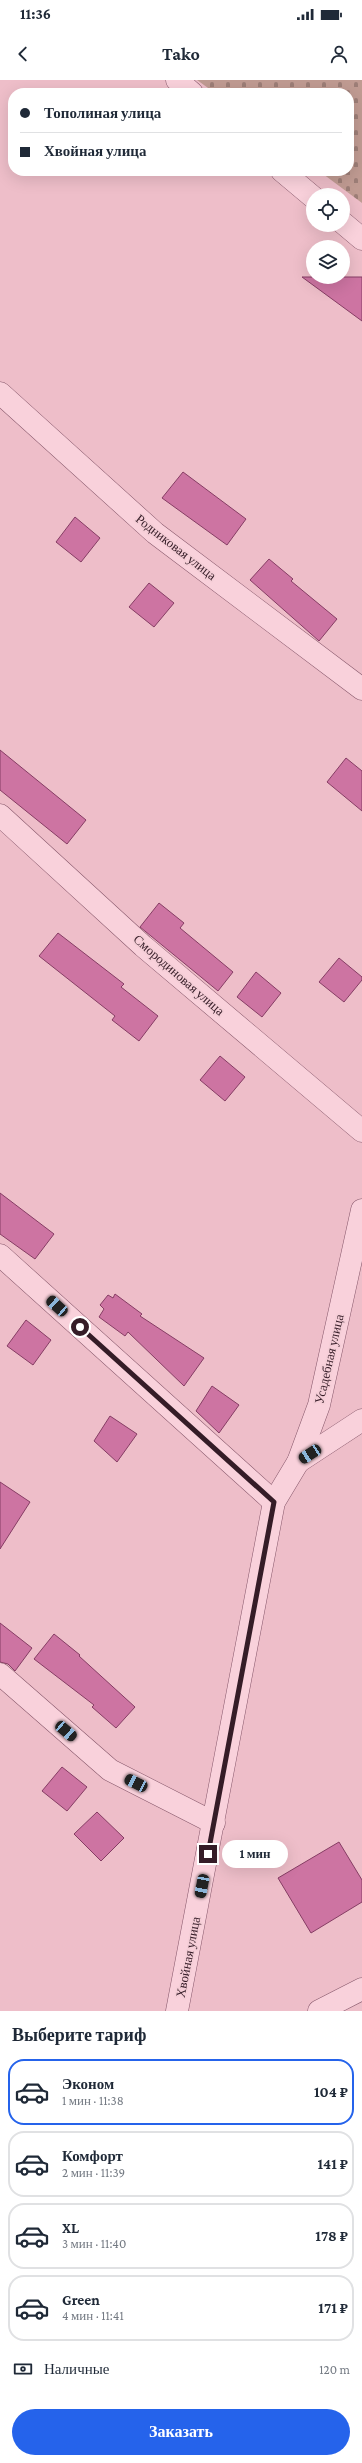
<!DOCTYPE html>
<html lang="ru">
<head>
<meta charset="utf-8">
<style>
	body { margin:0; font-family:"Crimson Pro",serif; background:#f2f2f3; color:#1f2937; height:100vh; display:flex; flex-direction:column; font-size:15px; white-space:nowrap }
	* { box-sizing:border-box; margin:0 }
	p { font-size:13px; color:#747a83 }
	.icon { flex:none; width:22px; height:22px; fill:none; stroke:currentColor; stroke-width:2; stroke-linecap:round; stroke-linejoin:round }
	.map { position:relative; height:1931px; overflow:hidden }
	.sheet { display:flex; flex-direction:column; background:#fff; flex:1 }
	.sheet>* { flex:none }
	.banner { position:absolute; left:8px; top:8px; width:346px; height:88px; border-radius:16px; box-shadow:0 4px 16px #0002; display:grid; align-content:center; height:88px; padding:0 12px; background:#fff }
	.tools { position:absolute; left:306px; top:108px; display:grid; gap:8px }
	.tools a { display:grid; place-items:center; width:44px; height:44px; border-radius:50%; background:#fff; box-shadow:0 4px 16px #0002; font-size:20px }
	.end { position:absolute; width:18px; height:18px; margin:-9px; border:5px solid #351c27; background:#fff; box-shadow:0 0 0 2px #fff }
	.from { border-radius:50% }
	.bubble { position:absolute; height:28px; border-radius:14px; background:#fff; box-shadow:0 4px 16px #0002; font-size:13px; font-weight:700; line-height:28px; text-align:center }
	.car { position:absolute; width:12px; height:24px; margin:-12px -6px; border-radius:5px; box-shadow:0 0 3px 1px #0007; background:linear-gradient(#222 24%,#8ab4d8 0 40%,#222 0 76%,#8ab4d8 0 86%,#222 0) }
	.banner b { display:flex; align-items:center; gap:14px; height:38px; font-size:15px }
	.banner b+b { border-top:1px solid #e0e1e3 }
	.banner i { width:10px; height:10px; background:#1f2937 }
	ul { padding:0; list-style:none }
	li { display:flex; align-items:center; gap:12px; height:66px; margin:0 8px 6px; padding:0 4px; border:2px solid #e0e1e3; border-radius:16px }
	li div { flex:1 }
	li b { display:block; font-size:15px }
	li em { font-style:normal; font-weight:700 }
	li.current { border-color:#2563eb }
	li>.icon { width:36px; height:36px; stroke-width:1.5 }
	h2 { padding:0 12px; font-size:18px; line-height:48px }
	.pay { display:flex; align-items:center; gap:10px; height:44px; padding:0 12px; font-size:15px }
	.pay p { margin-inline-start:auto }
	.button { display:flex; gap:8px; margin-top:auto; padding:8px 12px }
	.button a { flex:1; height:46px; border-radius:24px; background:#2563eb; color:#fff; font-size:16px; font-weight:700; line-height:46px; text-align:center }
	.status { display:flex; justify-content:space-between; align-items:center; height:28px; padding:0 20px; background:#fff; direction:ltr }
	.status svg { height:11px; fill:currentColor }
	header { display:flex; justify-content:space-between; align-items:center; height:52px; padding:0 12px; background:#fff; font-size:18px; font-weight:700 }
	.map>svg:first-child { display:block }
</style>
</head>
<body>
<div class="status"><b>11:36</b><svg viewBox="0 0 49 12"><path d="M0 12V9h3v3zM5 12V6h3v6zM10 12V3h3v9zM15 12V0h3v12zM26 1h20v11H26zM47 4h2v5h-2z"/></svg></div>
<header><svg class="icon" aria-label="back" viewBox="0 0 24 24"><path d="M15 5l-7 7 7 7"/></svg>Tako<svg class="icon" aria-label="person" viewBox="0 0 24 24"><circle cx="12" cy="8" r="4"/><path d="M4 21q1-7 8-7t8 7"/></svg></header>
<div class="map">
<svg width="362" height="1931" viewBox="0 0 362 1931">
	<defs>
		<pattern id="cemetery-stones" width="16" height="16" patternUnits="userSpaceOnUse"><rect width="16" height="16" fill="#c09b92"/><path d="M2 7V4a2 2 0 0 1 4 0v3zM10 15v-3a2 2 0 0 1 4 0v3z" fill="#9d7e77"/></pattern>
	</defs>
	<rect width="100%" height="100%" fill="#eebec9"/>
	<!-- cemetery -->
	<path fill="url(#cemetery-stones)" d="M197,0H362V123L319,91H349V13H215Z"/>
	<!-- building -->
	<g fill="#cd74a2" stroke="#863d64">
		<path d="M302,197H362V241Z"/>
		<path d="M183,392L246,439L227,465L162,418Z"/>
		<path d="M75,437L100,458L81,482L56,462Z"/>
		<path d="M269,479L293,499L291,501L337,539L319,561L250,500Z"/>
		<path d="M149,503L174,523L154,547L129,527Z"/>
		<path d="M0,670L86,740L67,764L0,710Z"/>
		<path d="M346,678L362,691V731L327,702Z"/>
		<path d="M159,823L184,843L180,848L233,892L218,911L140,847Z"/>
		<path d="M58,853L124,904L121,907L158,936L139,961L112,940L115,936L39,876Z"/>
		<path d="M339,878L362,897V900L344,922L319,902Z"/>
		<path d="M256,892L281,913L262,937L237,917Z"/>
		<path d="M220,976L245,997L225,1021L200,1000Z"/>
		<path d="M0,1113L54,1154L35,1179L0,1154Z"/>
		<path d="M115,1214L142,1234L140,1236L204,1278L184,1306L128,1252L125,1256L99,1237L104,1229L100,1225L108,1215L113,1218Z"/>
		<path d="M26,1240L51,1260L33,1285L7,1266Z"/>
		<path d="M212,1306L239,1325L219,1353L196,1331Z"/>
		<path d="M110,1336L137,1354L117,1382L94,1361Z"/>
		<path d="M0,1402L30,1422L0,1469Z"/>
		<path d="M0,1543L32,1568L15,1591L8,1584L0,1582Z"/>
		<path d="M54,1554L80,1575L79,1576L135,1627L116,1648L92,1627L94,1625L34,1579Z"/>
		<path d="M62,1687L87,1707L67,1731L42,1711Z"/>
		<path d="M97,1732L124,1758L101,1781L74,1754Z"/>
		<path d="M339,1762L362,1800V1822L311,1853L278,1798Z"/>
	</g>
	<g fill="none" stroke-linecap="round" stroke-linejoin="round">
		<!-- minor casing -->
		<g stroke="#86576a" stroke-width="23">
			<g id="minor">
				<path d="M177,0L192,13"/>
				<path d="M282,91L313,117"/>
				<path d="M343,143L362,159"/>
				<path d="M0,313L155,453L362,609"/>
				<path d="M0,735L143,866L362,1051"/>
				<path d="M0,1175L274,1422"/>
				<path d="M298,1382L362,1340"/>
				<path d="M0,1594L110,1690L214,1743"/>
				<path d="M177,1931L274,1422L298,1382L319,1325L362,1130"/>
				<path d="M319,1931L362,1909"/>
			</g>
		</g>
		<!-- minor -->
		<use href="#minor" stroke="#f9d1db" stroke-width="22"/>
	</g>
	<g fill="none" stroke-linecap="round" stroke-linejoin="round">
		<!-- route -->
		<path stroke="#351c27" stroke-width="5" d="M80,1247L274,1422L208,1774"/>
	</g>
	<g text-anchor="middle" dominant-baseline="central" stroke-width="3.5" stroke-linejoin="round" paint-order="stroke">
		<!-- street labels -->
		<g font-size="13" fill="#351c27" stroke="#f5ced7">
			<text transform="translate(176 467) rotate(38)">Родниковая улица</text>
			<text transform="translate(179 895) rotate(41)">Смородиновая улица</text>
			<text transform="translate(329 1279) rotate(-77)">Усадебная улица</text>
			<text transform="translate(188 1877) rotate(-79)">Хвойная улица</text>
		</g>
	</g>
</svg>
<div class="tools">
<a><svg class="icon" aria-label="locate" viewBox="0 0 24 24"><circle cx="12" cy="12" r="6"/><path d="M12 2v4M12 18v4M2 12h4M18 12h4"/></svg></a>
<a><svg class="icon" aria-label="layers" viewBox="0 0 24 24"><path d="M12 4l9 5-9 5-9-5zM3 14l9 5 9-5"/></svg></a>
</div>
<i class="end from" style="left:80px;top:1247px"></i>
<i class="end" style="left:208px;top:1774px"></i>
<div class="bubble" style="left:222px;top:1760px;width:66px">1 мин</div>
<i class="car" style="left:57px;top:1226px;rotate:312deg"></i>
<i class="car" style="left:310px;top:1374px;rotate:237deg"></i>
<i class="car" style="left:66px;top:1651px;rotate:131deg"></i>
<i class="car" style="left:136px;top:1703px;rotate:297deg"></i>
<i class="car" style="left:202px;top:1806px;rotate:191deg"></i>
<div class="banner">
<b><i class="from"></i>Тополиная улица</b>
<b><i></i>Хвойная улица</b>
</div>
</div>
<section class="sheet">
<h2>Выберите тариф</h2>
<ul>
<li class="current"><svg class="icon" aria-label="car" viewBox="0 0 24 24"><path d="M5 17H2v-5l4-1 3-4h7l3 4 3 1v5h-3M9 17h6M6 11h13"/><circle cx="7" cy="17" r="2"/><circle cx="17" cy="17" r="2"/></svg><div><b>Эконом</b><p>1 мин · 11:38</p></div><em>104 ₽</em></li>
<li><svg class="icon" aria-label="car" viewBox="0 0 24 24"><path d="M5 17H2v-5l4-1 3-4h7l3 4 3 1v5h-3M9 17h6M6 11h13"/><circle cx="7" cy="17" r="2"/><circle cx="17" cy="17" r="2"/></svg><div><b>Комфорт</b><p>2 мин · 11:39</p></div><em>141 ₽</em></li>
<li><svg class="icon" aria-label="car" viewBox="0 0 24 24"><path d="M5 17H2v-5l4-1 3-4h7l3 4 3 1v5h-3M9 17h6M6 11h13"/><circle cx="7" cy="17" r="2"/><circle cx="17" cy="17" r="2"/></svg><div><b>XL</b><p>3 мин · 11:40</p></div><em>178 ₽</em></li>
<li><svg class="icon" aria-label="car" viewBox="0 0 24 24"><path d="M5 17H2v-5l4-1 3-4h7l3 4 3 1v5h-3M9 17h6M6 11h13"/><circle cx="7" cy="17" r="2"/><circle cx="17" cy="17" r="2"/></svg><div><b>Green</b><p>4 мин · 11:41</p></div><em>171 ₽</em></li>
</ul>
<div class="pay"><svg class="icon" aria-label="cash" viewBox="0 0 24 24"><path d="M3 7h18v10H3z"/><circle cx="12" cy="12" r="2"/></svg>Наличные<p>120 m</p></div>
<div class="button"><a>Заказать</a></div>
</section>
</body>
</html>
